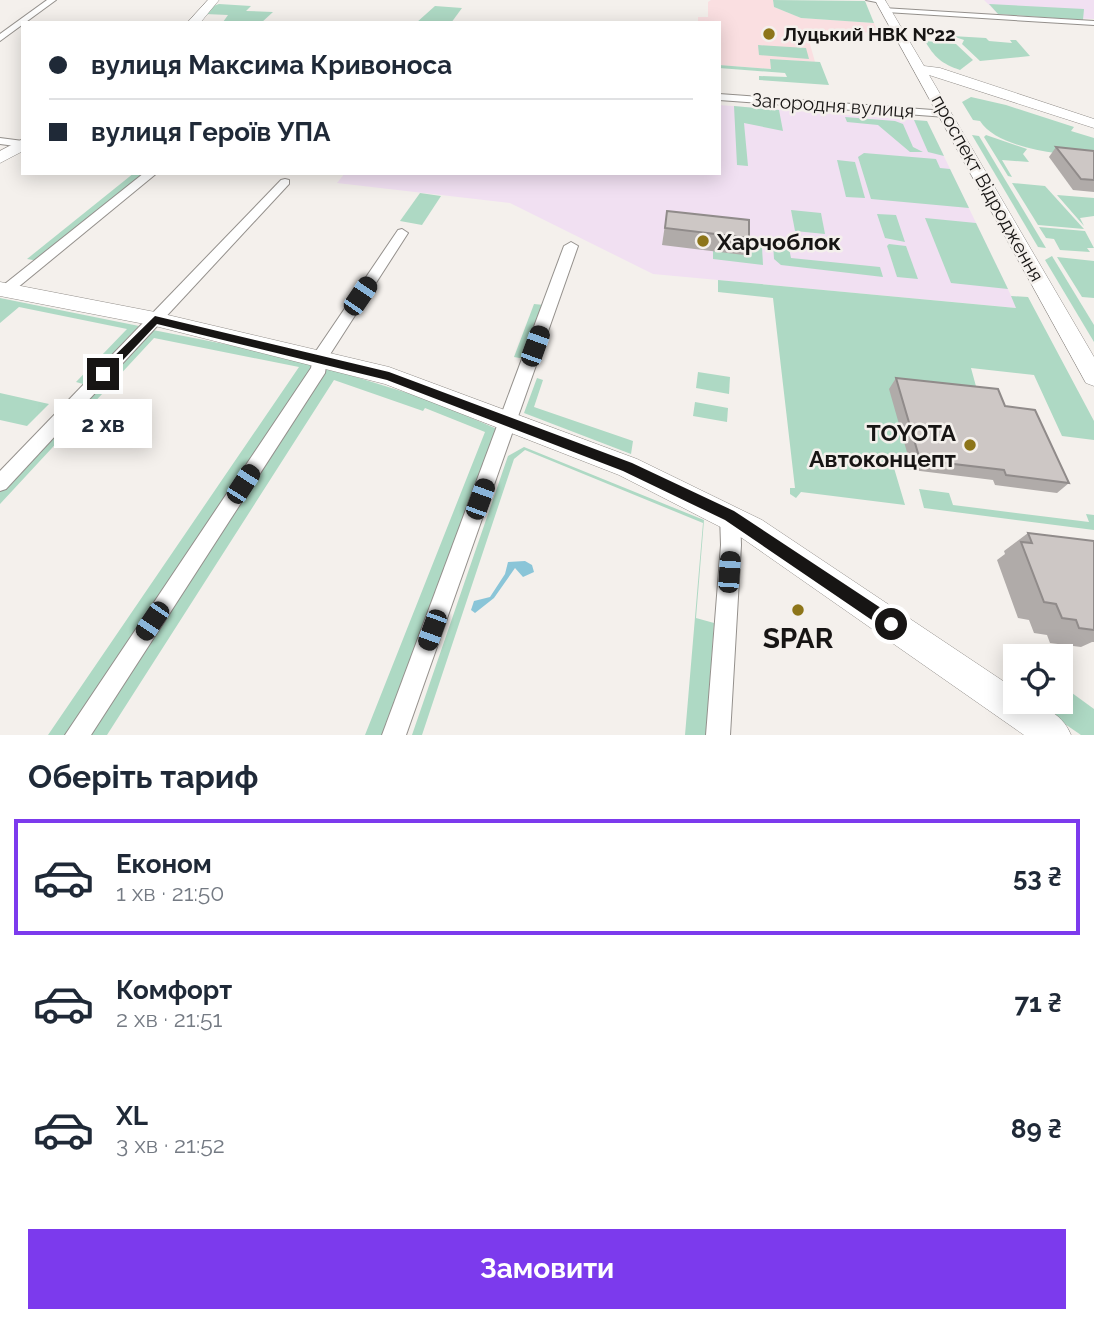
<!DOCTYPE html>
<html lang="uk">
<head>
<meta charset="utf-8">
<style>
	body { margin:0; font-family:Raleway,sans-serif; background:#f2f2f3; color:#1f2937; height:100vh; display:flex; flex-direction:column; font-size:26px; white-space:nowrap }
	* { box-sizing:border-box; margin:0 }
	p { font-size:23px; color:#747a83 }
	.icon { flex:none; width:38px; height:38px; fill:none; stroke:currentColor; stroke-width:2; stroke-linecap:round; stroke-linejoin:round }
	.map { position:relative; height:735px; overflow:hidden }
	.side { display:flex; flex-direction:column; background:#fff; flex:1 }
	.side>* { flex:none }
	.top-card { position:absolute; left:21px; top:21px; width:700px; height:154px; border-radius:0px; box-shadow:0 4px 18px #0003; display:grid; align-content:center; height:154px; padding:0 28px; background:#fff }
	.fabs { position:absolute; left:1003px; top:644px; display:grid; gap:14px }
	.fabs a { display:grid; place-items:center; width:70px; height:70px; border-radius:0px; background:#fff; box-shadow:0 4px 18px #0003; font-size:35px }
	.end { position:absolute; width:32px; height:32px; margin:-16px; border:9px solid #171514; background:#fff; box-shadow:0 0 0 4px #fff }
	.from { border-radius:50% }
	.bubble { position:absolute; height:49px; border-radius:0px; background:#fff; box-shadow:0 4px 18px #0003; font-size:23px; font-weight:700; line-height:49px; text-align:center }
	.car { position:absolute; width:21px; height:42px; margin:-21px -10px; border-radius:9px; box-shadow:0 0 5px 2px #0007; background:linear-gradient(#222 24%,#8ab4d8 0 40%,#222 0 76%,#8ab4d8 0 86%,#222 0) }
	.top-card b { display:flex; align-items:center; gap:24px; height:66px; font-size:26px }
	.top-card b+b { border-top:2px solid #e0e1e3 }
	.top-card i { width:18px; height:18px; background:#1f2937 }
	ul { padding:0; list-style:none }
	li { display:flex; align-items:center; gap:21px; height:116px; margin:0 14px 10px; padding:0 14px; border:4px solid transparent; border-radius:0px }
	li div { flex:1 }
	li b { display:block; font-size:26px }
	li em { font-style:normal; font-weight:700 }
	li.selected { border-color:#7c3aed }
	li>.icon { width:63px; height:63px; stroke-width:1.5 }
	h2 { padding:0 28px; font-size:32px; line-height:84px }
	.cta { display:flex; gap:14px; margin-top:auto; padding:14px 28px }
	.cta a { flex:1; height:80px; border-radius:0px; background:#7c3aed; color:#fff; font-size:28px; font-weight:700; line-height:80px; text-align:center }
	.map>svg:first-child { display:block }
</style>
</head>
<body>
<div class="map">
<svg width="1094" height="735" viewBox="0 0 1094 735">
	<rect width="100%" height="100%" fill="#f4f0ec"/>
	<!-- education -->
	<path fill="#fadfe1" d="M711,0H773L774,7L801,18L874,23L878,33L817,30L819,37H808L815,62L771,59L772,69L719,65V23H698V17H708V2Z"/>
	<!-- medical -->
	<g fill="#f1e0f2">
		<path d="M984,0H1094V19L998,14Z"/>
		<path d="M719,105L927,121L1017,308L653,274L510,203L337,183L345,173H719Z"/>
	</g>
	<!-- green -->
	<g fill="#aed9c4">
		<path d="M773,0L865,1L874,23L801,18L774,7Z"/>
		<path d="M219,4L251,6L246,11L273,12L261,23H197L223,22L228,15L205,14L213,6Z"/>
		<path d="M989,4L1084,9L1083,20L998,14Z"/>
		<path d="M435,6L462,8L451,23H416Z"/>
		<path d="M952,36L986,38L989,41L1012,43L1010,40H1016L1030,56L980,61L962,44L964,40Z"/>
		<path d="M925,41L956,44L973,60L960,70C942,64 934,57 925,41Z"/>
		<path d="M758,45L806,48L809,59L759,55Z"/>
		<path d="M770,59L820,62L829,85L759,80V76L787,77L785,73L719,68V65L771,69Z"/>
		<path d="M971,97L1006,105L1074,127L1071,131L1094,138V157C1062,155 998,149 980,121L973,120L962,102Z"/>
		<path d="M734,106L779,110L783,131L744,123L748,166L737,165Z"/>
		<path d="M845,117L895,121L903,124L913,147L923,152H910L878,125L847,122Z"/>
		<path d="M914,120L927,121L944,156L928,152Z"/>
		<path d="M972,135L979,136L1046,248L1038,247Z"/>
		<path d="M986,135L1027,149L1023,154L1029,162L1002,160L1012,177L1008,176L984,137Z"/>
		<path d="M864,153L936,159L940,168L950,169L969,208L871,199L858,157Z"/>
		<path d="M837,160L855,162L865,198L846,197Z"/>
		<path d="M134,173H147L39,261L27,259Z"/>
		<path d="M1012,183L1045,186L1084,229L1038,225Z"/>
		<path d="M420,193L441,196L422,225L400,221Z"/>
		<path d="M1057,195L1094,198V216L1080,218L1084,226Z"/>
		<path d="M791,210L821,213L825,234L795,231Z"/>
		<path d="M877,214L896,215L905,242L885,238Z"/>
		<path d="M925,218L976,223L1008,289L951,283Z"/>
		<path d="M1039,227L1085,231L1094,248H1087L1090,252L1060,250L1054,239L1046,238Z"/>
		<path d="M787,238L791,258L880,267L883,277L781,265L774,259L773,243Z"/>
		<path d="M889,244L906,246L918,279L897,277L887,246Z"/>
		<path d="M744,245L762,247L763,265L713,259V251Z"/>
		<path d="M1052,256L1094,325V342L1045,260Z"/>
		<path d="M1057,257L1094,261V298L1082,297Z"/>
		<path d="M718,280L1016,308L1011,296L1028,297L1094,421V440L1062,436L1034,375L971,368L977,390L912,470L894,468L905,505L801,492L796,498L790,494V488H795L773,298L718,292Z"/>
		<path d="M0,298L139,326L83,384L76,382L127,329L19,307L0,323Z"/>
		<path d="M534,304L544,305L525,359L514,357Z"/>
		<path d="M153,330L315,362L66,735H48L299,367L154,338L0,504V492Z"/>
		<path d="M327,368L430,400L497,429L382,735H365L485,432L425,408L423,411L334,380L107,735H89Z"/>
		<path d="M698,372L730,377L729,394L696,388Z"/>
		<path d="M537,378L543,380L534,407L633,441L631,454L524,413Z"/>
		<path d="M0,393L49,404L27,426L0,420Z"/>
		<path d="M695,402L728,408L727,422L693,416Z"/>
		<path d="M524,447L704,520L696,618L714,623L706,735H685L703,523L525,450L514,459L422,735H412L508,456Z"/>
		<path d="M919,489L949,493L953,505L1089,522L1086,514L1094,515V530L924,508Z"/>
		<path d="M1061,685L1094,709V735H1081L1043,709L1046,702H1060Z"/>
	</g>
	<!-- water -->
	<path fill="#8ac5d8" d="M525,561L532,565L534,572L523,577L515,568L494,598L475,613L471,610L474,601L490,597L505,574L508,562Z"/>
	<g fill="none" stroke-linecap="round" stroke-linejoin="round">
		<!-- street casing -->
		<g stroke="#94908c" stroke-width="2">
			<g id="street">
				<path d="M47,0H56L0,41V34Z"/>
				<path d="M866,0H884L885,1L881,3Z"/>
				<path d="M883,8L1094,21V25L886,12Z"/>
				<path d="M719,94L946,111L951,114L946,117L719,100Z"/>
				<path d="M0,138L23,141V147L0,144Z"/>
				<path d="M144,173H157L11,293H1V287Z"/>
				<path d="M285,179L289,180V184L6,489L0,491V471L281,180Z"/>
				<path d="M402,229L408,233L327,359L325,373L91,735H65L311,368L314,354L398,230Z"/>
				<path d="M571,242L578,246L406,735H382L564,246Z"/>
				<path d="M730,506L737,509L740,515L741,545L730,735H706L721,545L720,515L723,509Z"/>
			</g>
		</g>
		<!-- secondary casing -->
		<g stroke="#94908c" stroke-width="1">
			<g id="secondary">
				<path d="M208,0H219L200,23H187Z"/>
				<path d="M875,0H885L924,66L940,68L1094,119V128L929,75L1094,357V386L1086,383Z"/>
				<path d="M23,139V151L0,163V151Z"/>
				<path d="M0,282L155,312L389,367L637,459L762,520L1015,689V702C1038,702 1062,712 1071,735H1024L742,538L619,475L385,384L155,326L0,296Z"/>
			</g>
		</g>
		<!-- street -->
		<use href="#street" fill="#fff" fill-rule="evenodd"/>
		<!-- secondary -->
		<use href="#secondary" fill="#fff" fill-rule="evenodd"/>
	</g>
	<!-- wall -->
	<g fill="#b0aba9">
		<path d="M1056,147L1094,151V192L1073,190L1049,157Z"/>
		<path d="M667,211L749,238L744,255L662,245Z"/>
		<path d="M896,378L1069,483L1057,493L995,485L993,480L912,470L889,389Z"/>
		<path d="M1028,533L1094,541V642H1092L1081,647L1050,643L1047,635L1034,633L1029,620L1018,618L997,560L1005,554L1004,551Z"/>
	</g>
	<!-- building -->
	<g fill="#cdc7c5" stroke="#908b8a" stroke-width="2">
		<path d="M1056,147L1094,151V180L1081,179Z"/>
		<path d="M667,211L749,220V238L665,228Z"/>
		<path d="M896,378L998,389L1005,406L1035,410L1069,483L1006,475L1004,470L920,460Z"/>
		<path d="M1028,533L1094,541V630L1079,628L1076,620L1062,618L1056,604L1044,602L1021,542L1032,543Z"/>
	</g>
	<!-- route -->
	<path fill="#171514" d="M155,316L389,372L632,463L734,511L896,618V629H885L725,520L623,471L387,380L157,324L107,377H99V371Z"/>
	<!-- markers -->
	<g fill="#8d7519" stroke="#f4f0ec" stroke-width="2.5">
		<circle cx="769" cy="34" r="7"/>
		<circle cx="703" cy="241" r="7"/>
		<circle cx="970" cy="445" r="7"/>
		<circle cx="798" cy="610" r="7"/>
	</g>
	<g text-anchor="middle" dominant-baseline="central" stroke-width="5" stroke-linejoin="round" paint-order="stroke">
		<!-- far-poi labels -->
		<g font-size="19" font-weight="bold" fill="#171514" stroke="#f4f0ec" text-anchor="start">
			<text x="783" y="34">Луцький НВК №22</text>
		</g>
		<!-- far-street labels -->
		<g font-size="19" fill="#171514" stroke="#f4f0ec">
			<text transform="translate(833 105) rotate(4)">Загородня вулиця</text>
			<text transform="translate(988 188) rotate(61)">проспект Відродження</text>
		</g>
		<!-- poi labels -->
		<g font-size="23" font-weight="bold" fill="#171514" stroke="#f4f0ec" text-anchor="start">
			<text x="717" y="241">Харчоблок</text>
			<text x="956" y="432" text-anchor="end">TOYOTA<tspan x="956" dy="26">Автоконцепт</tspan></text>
		</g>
		<!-- near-poi labels -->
		<g font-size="28" font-weight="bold" fill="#171514" stroke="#f4f0ec">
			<text x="798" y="638">SPAR</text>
		</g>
	</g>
</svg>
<div class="fabs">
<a><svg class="icon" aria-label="locate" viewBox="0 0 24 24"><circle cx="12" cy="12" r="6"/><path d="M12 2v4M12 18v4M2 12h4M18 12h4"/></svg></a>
</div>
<i class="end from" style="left:891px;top:624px"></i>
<i class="end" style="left:103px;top:374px"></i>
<div class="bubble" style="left:54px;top:399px;width:98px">2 хв</div>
<i class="car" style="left:360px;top:296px;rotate:34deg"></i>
<i class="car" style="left:535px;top:346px;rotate:20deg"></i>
<i class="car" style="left:243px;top:484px;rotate:33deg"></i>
<i class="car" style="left:480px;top:499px;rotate:20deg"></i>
<i class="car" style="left:729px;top:572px;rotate:4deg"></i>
<i class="car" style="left:152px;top:621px;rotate:214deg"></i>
<i class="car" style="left:432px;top:630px;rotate:200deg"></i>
<div class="top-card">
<b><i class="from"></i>вулиця Максима Кривоноса</b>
<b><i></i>вулиця Героїв УПА</b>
</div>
</div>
<section class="side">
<h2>Оберіть тариф</h2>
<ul>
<li class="selected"><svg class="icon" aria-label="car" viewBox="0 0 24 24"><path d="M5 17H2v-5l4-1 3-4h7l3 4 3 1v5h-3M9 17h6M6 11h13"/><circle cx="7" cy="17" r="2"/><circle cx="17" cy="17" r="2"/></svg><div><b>Економ</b><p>1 хв · 21:50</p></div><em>53 ₴</em></li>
<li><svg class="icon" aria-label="car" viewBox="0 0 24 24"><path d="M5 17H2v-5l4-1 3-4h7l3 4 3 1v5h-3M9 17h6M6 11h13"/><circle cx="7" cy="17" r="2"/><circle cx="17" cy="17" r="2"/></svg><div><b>Комфорт</b><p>2 хв · 21:51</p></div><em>71 ₴</em></li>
<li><svg class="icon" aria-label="car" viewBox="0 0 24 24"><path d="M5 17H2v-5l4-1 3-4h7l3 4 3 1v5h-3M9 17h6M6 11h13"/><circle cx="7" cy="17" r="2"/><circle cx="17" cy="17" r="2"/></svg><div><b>XL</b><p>3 хв · 21:52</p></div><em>89 ₴</em></li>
</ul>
<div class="cta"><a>Замовити</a></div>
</section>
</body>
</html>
